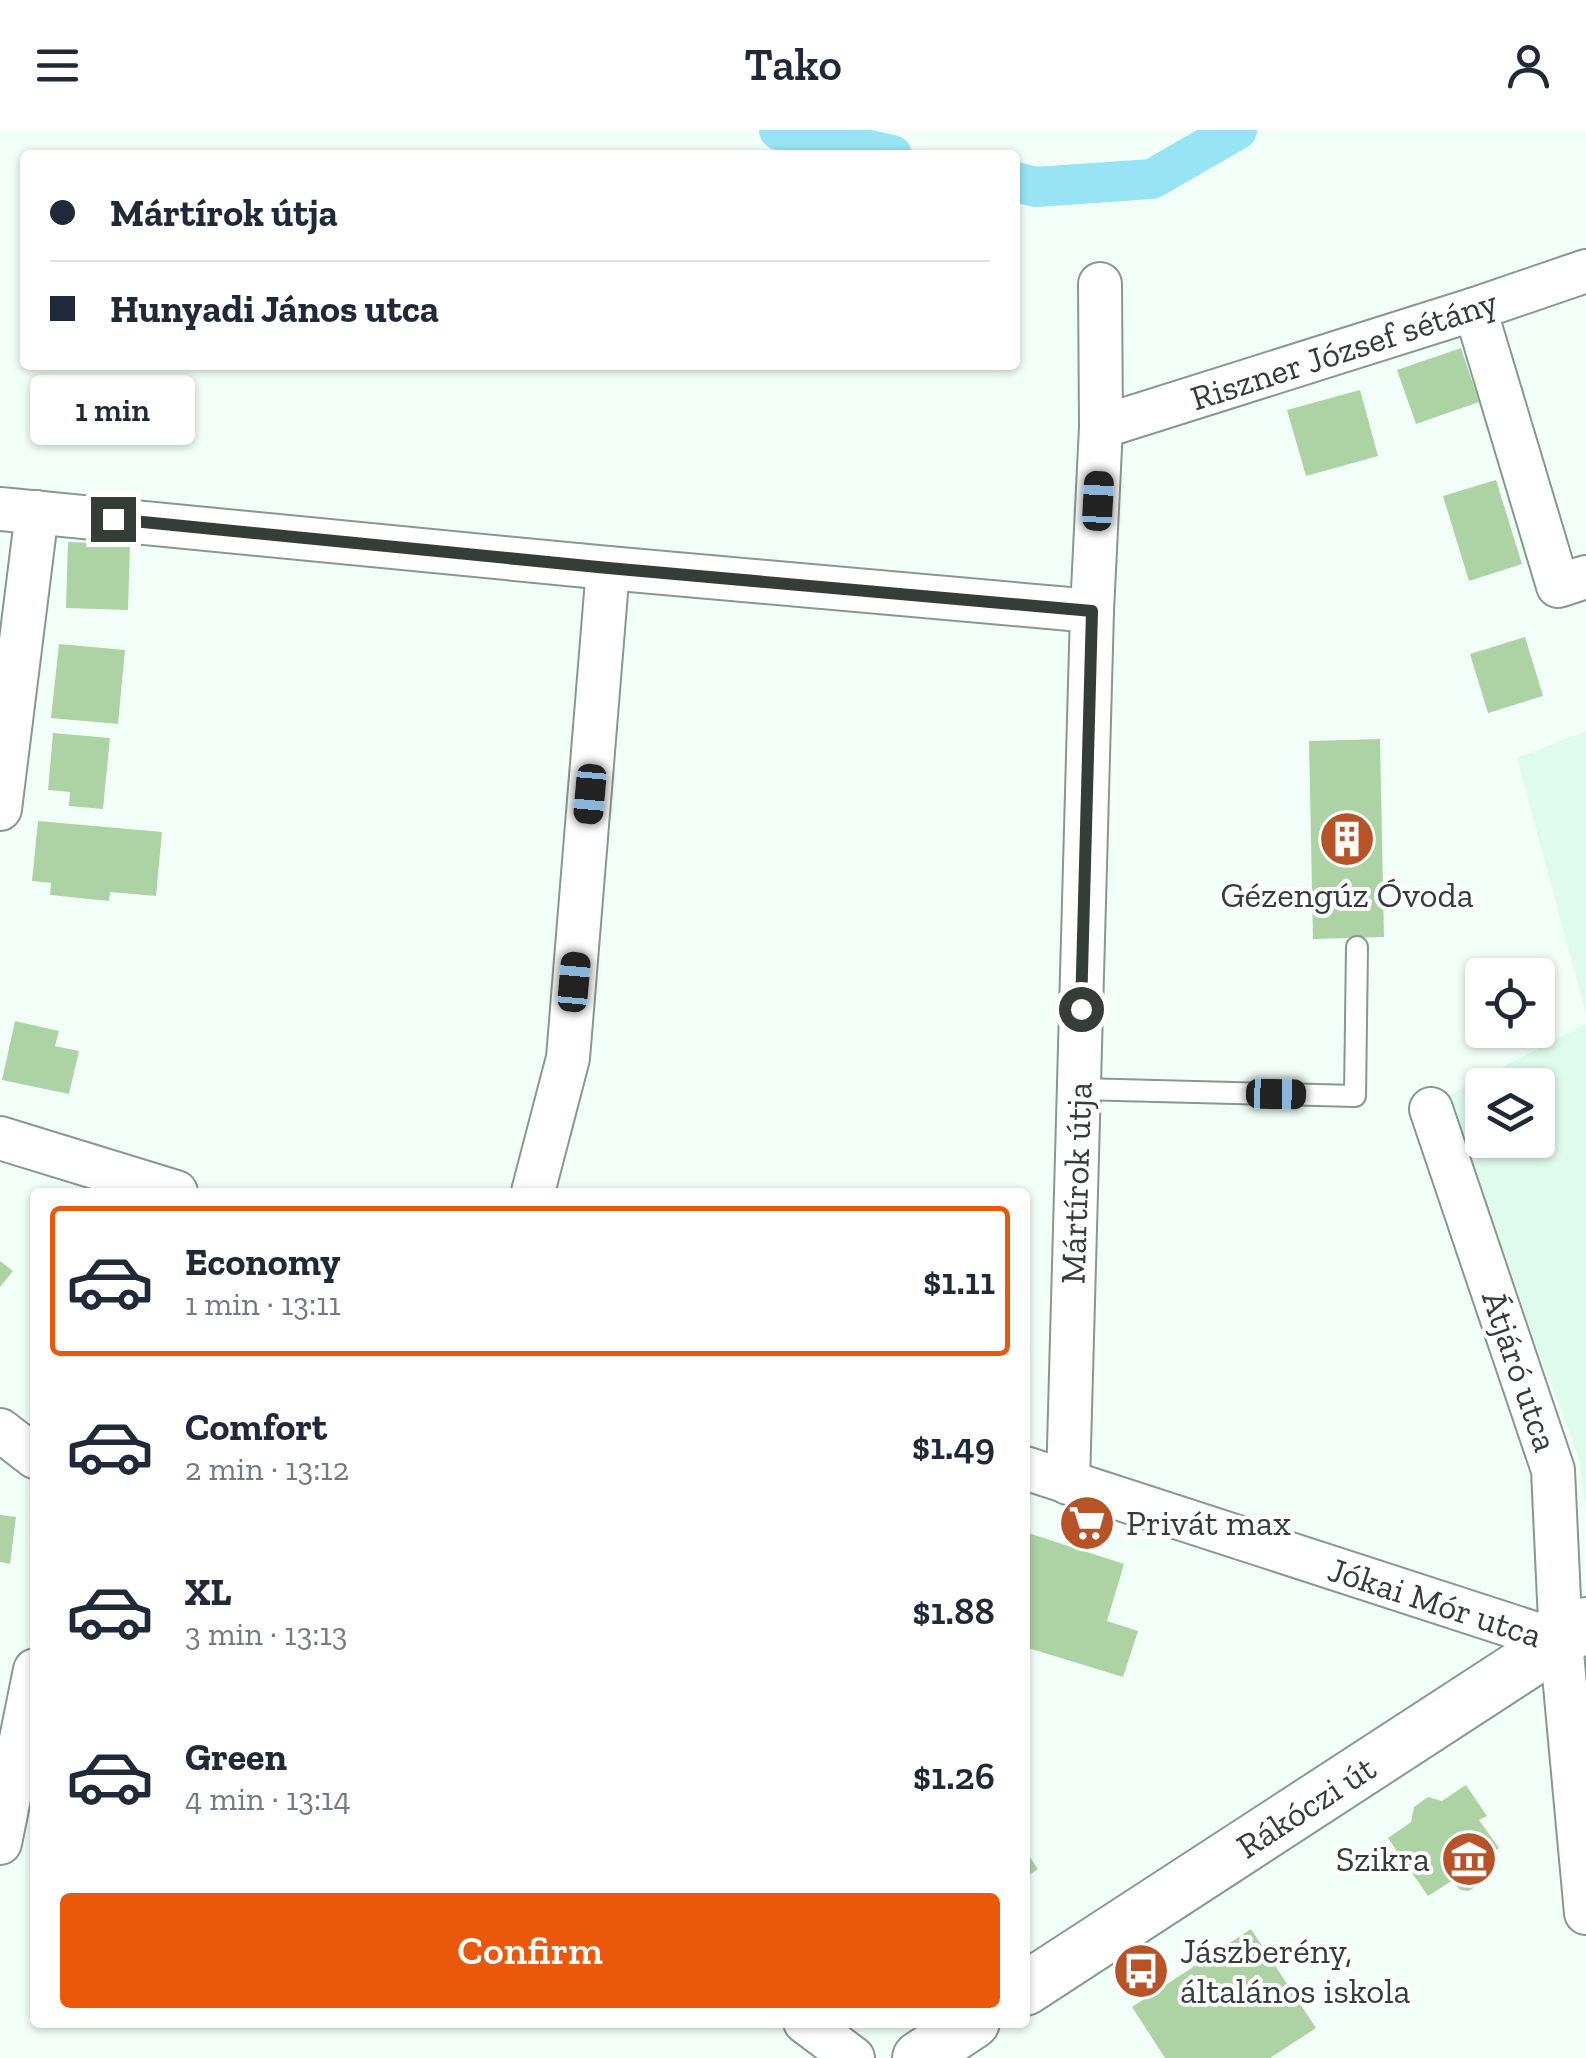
<!DOCTYPE html>
<html lang="en">
<head>
<meta charset="utf-8">
<style>
	body { margin:0; font-family:"Zilla Slab",serif; background:#f6f6f7; color:#1f2937; height:100vh; display:flex; flex-direction:column; font-size:38px; white-space:nowrap }
	* { box-sizing:border-box; margin:0 }
	p { font-size:32px; color:#747a83 }
	.icon { flex:none; width:55px; height:55px; fill:none; stroke:currentColor; stroke-width:2; stroke-linecap:round; stroke-linejoin:round }
	.map { position:relative; flex:1; overflow:hidden }
	.side { position:absolute; left:30px; top:1058px; width:1000px; height:840px; display:flex; flex-direction:column; background:#fff; border-radius:10px; box-shadow:0 2px 8px #0004 }
	.side>* { flex:none }
	.guide { position:absolute; left:20px; top:20px; width:1000px; height:220px; border-radius:10px; box-shadow:0 2px 8px #0004; display:grid; align-content:center; height:220px; padding:0 30px; background:#fff }
	.controls { position:absolute; left:1465px; top:828px; display:grid; gap:20px }
	.controls a { display:grid; place-items:center; width:90px; height:90px; border-radius:10px; background:#fff; box-shadow:0 2px 8px #0004; font-size:50px }
	.end { position:absolute; width:45px; height:45px; margin:-22px; border:12px solid #353d39; background:#fff; box-shadow:0 0 0 5px #fff }
	.from { border-radius:50% }
	.bubble { position:absolute; height:70px; border-radius:10px; background:#fff; box-shadow:0 2px 8px #0004; font-size:32px; font-weight:600; line-height:70px; text-align:center }
	.car { position:absolute; width:30px; height:60px; margin:-30px -15px; border-radius:12px; box-shadow:0 0 8px 2px #0007; background:linear-gradient(#222 24%,#8ab4d8 0 40%,#222 0 76%,#8ab4d8 0 86%,#222 0) }
	.guide b { display:flex; align-items:center; gap:35px; height:95px; font-size:38px }
	.guide b+b { border-top:2px solid #e0e1e3 }
	.guide i { width:25px; height:25px; background:#1f2937 }
	ul { padding:18px 0 0; list-style:none }
	li { display:flex; align-items:center; gap:30px; height:150px; margin:0 20px 15px; padding:0 10px; border:5px solid transparent; border-radius:10px }
	li div { flex:1 }
	li b { display:block; font-size:38px }
	li em { font-style:normal; font-weight:600 }
	li.active { border-color:#ea580c }
	li>.icon { width:90px; height:90px; stroke-width:1.5 }
	.primary-button { display:flex; gap:20px; margin-top:auto; padding:20px 30px }
	.primary-button a { flex:1; height:115px; border-radius:10px; background:#ea580c; color:#fff; font-size:40px; font-weight:600; line-height:115px; text-align:center }
	header { display:flex; justify-content:space-between; align-items:center; height:130px; padding:0 30px; background:#fff; font-size:45px; font-weight:600 }
	.map>svg:first-child { display:block }
</style>
</head>
<body>
<header><svg class="icon" aria-label="menu" viewBox="0 0 24 24"><path d="M4 6h16M4 12h16M4 18h16"/></svg>Tako<svg class="icon" aria-label="person" viewBox="0 0 24 24"><circle cx="12" cy="8" r="4"/><path d="M4 21q1-7 8-7t8 7"/></svg></header>
<div class="map">
<svg width="1586" height="1928" viewBox="0 0 1586 1928">
	<rect width="100%" height="100%" fill="#f2fff8"/>
	<!-- built -->
	<g fill="#defbed" fill-rule="evenodd">
		<path d="M1586,601V884L1517,628Z"/>
		<path d="M1586,894V1381L1579,1328L1443,968ZM1482,955H1538V1010H1482Z"/>
	</g>
	<g fill="none" stroke-linecap="round" stroke-linejoin="round">
		<!-- canal -->
		<g stroke="#98e3f4" stroke-width="40">
			<path d="M779,0L892,25"/>
			<path d="M1015,52L1036,57L1152,49L1237,0"/>
		</g>
	</g>
	<!-- building -->
	<g fill="#add3a4">
		<path d="M1461,218L1479,272L1416,294L1397,240Z"/>
		<path d="M1360,260L1378,326L1306,346L1287,280Z"/>
		<path d="M1496,350L1522,434L1469,451L1443,366Z"/>
		<path d="M68,412L130,414L128,480L66,478Z"/>
		<path d="M1525,507L1543,566L1488,583L1470,524Z"/>
		<path d="M59,514L125,520L118,594L51,588Z"/>
		<path d="M53,603L110,608L103,679L69,676L70,662L48,660Z"/>
		<path d="M1380,609L1384,807L1313,809L1309,611Z"/>
		<path d="M38,691L162,702L156,766L110,762L109,771L50,765L51,753L32,751Z"/>
		<path d="M15,891L59,901L55,916L79,921L69,964L2,950Z"/>
		<path d="M0,1131L13,1141L0,1157Z"/>
		<path d="M0,1385L16,1387L10,1434L0,1432Z"/>
		<path d="M1025,1402L1124,1434L1107,1491L1138,1501L1123,1547L1025,1517Z"/>
		<path d="M1466,1655L1487,1686L1479,1690L1499,1718L1475,1734L1482,1745L1480,1753L1469,1761L1460,1760L1453,1750L1428,1766L1388,1708L1411,1692L1414,1677L1428,1667L1442,1671Z"/>
		<path d="M1025,1720L1038,1739L1025,1748Z"/>
		<path d="M1251,1799L1316,1898L1270,1928H1165L1132,1877Z"/>
	</g>
	<g fill="none" stroke-linecap="round" stroke-linejoin="round">
		<!-- service casing -->
		<g stroke="#869990" stroke-width="24">
			<path id="service" d="M1079,959L1355,966L1357,817"/>
		</g>
		<!-- minor casing -->
		<g stroke="#869990" stroke-width="46">
			<g id="minor">
				<path d="M1475,179L1558,456L1586,447"/>
				<path d="M1101,297L1475,179L1586,141"/>
				<path d="M0,379L608,438L1092,481"/>
				<path d="M0,679L37,382"/>
				<path d="M1431,979L1553,1340L1561,1512L1586,1783"/>
				<path d="M0,1008L176,1062"/>
				<path d="M533,1062L568,928L608,438"/>
				<path d="M0,1300L35,1327"/>
				<path d="M1025,1338L1561,1512"/>
				<path d="M1068,1353L1092,481L1101,297L1100,154"/>
				<path d="M0,1713L35,1540"/>
				<path d="M805,1892L853,1928"/>
			</g>
		</g>
		<!-- tertiary casing -->
		<g stroke="#869990" stroke-width="56">
			<g id="tertiary">
				<path d="M1025,1859L1586,1494"/>
				<path d="M919,1928L973,1892"/>
			</g>
		</g>
		<!-- service -->
		<use href="#service" stroke="#fff" stroke-width="20"/>
		<!-- minor -->
		<use href="#minor" stroke="#fff" stroke-width="42"/>
		<!-- tertiary -->
		<use href="#tertiary" stroke="#fff" stroke-width="52"/>
	</g>
	<g fill="none" stroke-linecap="round" stroke-linejoin="round">
		<!-- route -->
		<path stroke="#353d39" stroke-width="12" d="M113,389L608,438L1092,481L1081,879"/>
	</g>
	<!-- icons -->
	<defs>
		<g id="building-disc" transform="scale(2.875)"><circle r="9.5" fill="#b85227" stroke="#fff"/><path d="M-4-6H4V6H1V3H-1V6H-4ZM-2.5-4.3h1.7v1.8h-1.7ZM.8-4.3h1.7v1.8H.8ZM-2.5-1h1.7V.8h-1.7ZM.8-1h1.7V.8H.8Z" fill="#fff"/></g>
		<g id="supermarket-disc" transform="scale(2.875)"><circle r="9.5" fill="#b85227" stroke="#fff"/><path d="M-6-5.5h2.5l.6 2H6L4.5 2H-2.5L-4.4-4H-6ZM-1.5 3.2a1.3 1.3 0 1 0 .1 0ZM3 3.2a1.3 1.3 0 1 0 .1 0Z" fill="#fff"/></g>
		<g id="museum-disc" transform="scale(2.875)"><circle r="9.5" fill="#b85227" stroke="#fff"/><path d="M0-6L6-3V-2H-6V-3ZM-5-1h2V3h-2ZM-1-1h2V3h-2ZM3-1h2V3H3ZM-6 4H6V6H-6Z" fill="#fff"/></g>
		<g id="bus-disc" transform="scale(2.875)"><circle r="9.5" fill="#b85227" stroke="#fff"/><path d="M-5-6H5V4H4V6H2V4H-2V6H-4V4H-5ZM-3.5-4V0h7V-4ZM-3.5 1.2v1.5H-2V1.2ZM2 1.2v1.5H3.5V1.2Z" fill="#fff"/></g>
	</defs>
	<g fill-rule="evenodd">
		<use href="#building-disc" x="1347" y="709"/>
		<use href="#supermarket-disc" x="1087" y="1393"/>
		<use href="#museum-disc" x="1469" y="1729"/>
		<use href="#bus-disc" x="1141" y="1841"/>
	</g>
	<g text-anchor="middle" dominant-baseline="central" stroke-width="8" stroke-linejoin="round" paint-order="stroke">
		<!-- street labels -->
		<g font-size="35" fill="#353d39" stroke="#fff">
			<text transform="translate(1344 220) rotate(-18)">Riszner József sétány</text>
			<text transform="translate(1076 1053) rotate(-88)">Mártírok útja</text>
			<text transform="translate(1520 1241) rotate(71)">Átjáró utca</text>
			<text transform="translate(1435 1472) rotate(18)">Jókai Mór utca</text>
			<text transform="translate(1306 1677) rotate(-33)">Rákóczi út</text>
		</g>
		<!-- poi labels -->
		<g font-size="35" fill="#353d39" stroke="#fff" text-anchor="start">
			<text x="1347" y="765" text-anchor="middle">Gézengúz Óvoda</text>
			<text x="1126" y="1393">Privát max</text>
			<text x="1430" y="1729" text-anchor="end">Szikra</text>
			<text x="1180" y="1821">Jászberény,<tspan x="1180" dy="40">általános iskola</tspan></text>
		</g>
	</g>
</svg>
<div class="controls">
<a><svg class="icon" aria-label="locate" viewBox="0 0 24 24"><circle cx="12" cy="12" r="6"/><path d="M12 2v4M12 18v4M2 12h4M18 12h4"/></svg></a>
<a><svg class="icon" aria-label="layers" viewBox="0 0 24 24"><path d="M12 4l9 5-9 5-9-5zM3 14l9 5 9-5"/></svg></a>
</div>
<i class="end from" style="left:1081px;top:879px"></i>
<i class="end" style="left:113px;top:389px"></i>
<div class="bubble" style="left:30px;top:245px;width:165px">1 min</div>
<i class="car" style="left:1098px;top:371px;rotate:3deg"></i>
<i class="car" style="left:590px;top:664px;rotate:185deg"></i>
<i class="car" style="left:574px;top:852px;rotate:5deg"></i>
<i class="car" style="left:1276px;top:964px;rotate:91deg"></i>
<div class="guide">
<b><i class="from"></i>Mártírok útja</b>
<b><i></i>Hunyadi János utca</b>
</div>
<section class="side">
<ul>
<li class="active"><svg class="icon" aria-label="car" viewBox="0 0 24 24"><path d="M5 17H2v-5l4-1 3-4h7l3 4 3 1v5h-3M9 17h6M6 11h13"/><circle cx="7" cy="17" r="2"/><circle cx="17" cy="17" r="2"/></svg><div><b>Economy</b><p>1 min · 13:11</p></div><em>$1.11</em></li>
<li><svg class="icon" aria-label="car" viewBox="0 0 24 24"><path d="M5 17H2v-5l4-1 3-4h7l3 4 3 1v5h-3M9 17h6M6 11h13"/><circle cx="7" cy="17" r="2"/><circle cx="17" cy="17" r="2"/></svg><div><b>Comfort</b><p>2 min · 13:12</p></div><em>$1.49</em></li>
<li><svg class="icon" aria-label="car" viewBox="0 0 24 24"><path d="M5 17H2v-5l4-1 3-4h7l3 4 3 1v5h-3M9 17h6M6 11h13"/><circle cx="7" cy="17" r="2"/><circle cx="17" cy="17" r="2"/></svg><div><b>XL</b><p>3 min · 13:13</p></div><em>$1.88</em></li>
<li><svg class="icon" aria-label="car" viewBox="0 0 24 24"><path d="M5 17H2v-5l4-1 3-4h7l3 4 3 1v5h-3M9 17h6M6 11h13"/><circle cx="7" cy="17" r="2"/><circle cx="17" cy="17" r="2"/></svg><div><b>Green</b><p>4 min · 13:14</p></div><em>$1.26</em></li>
</ul>
<div class="primary-button"><a>Confirm</a></div>
</section>
</div>
</body>
</html>
